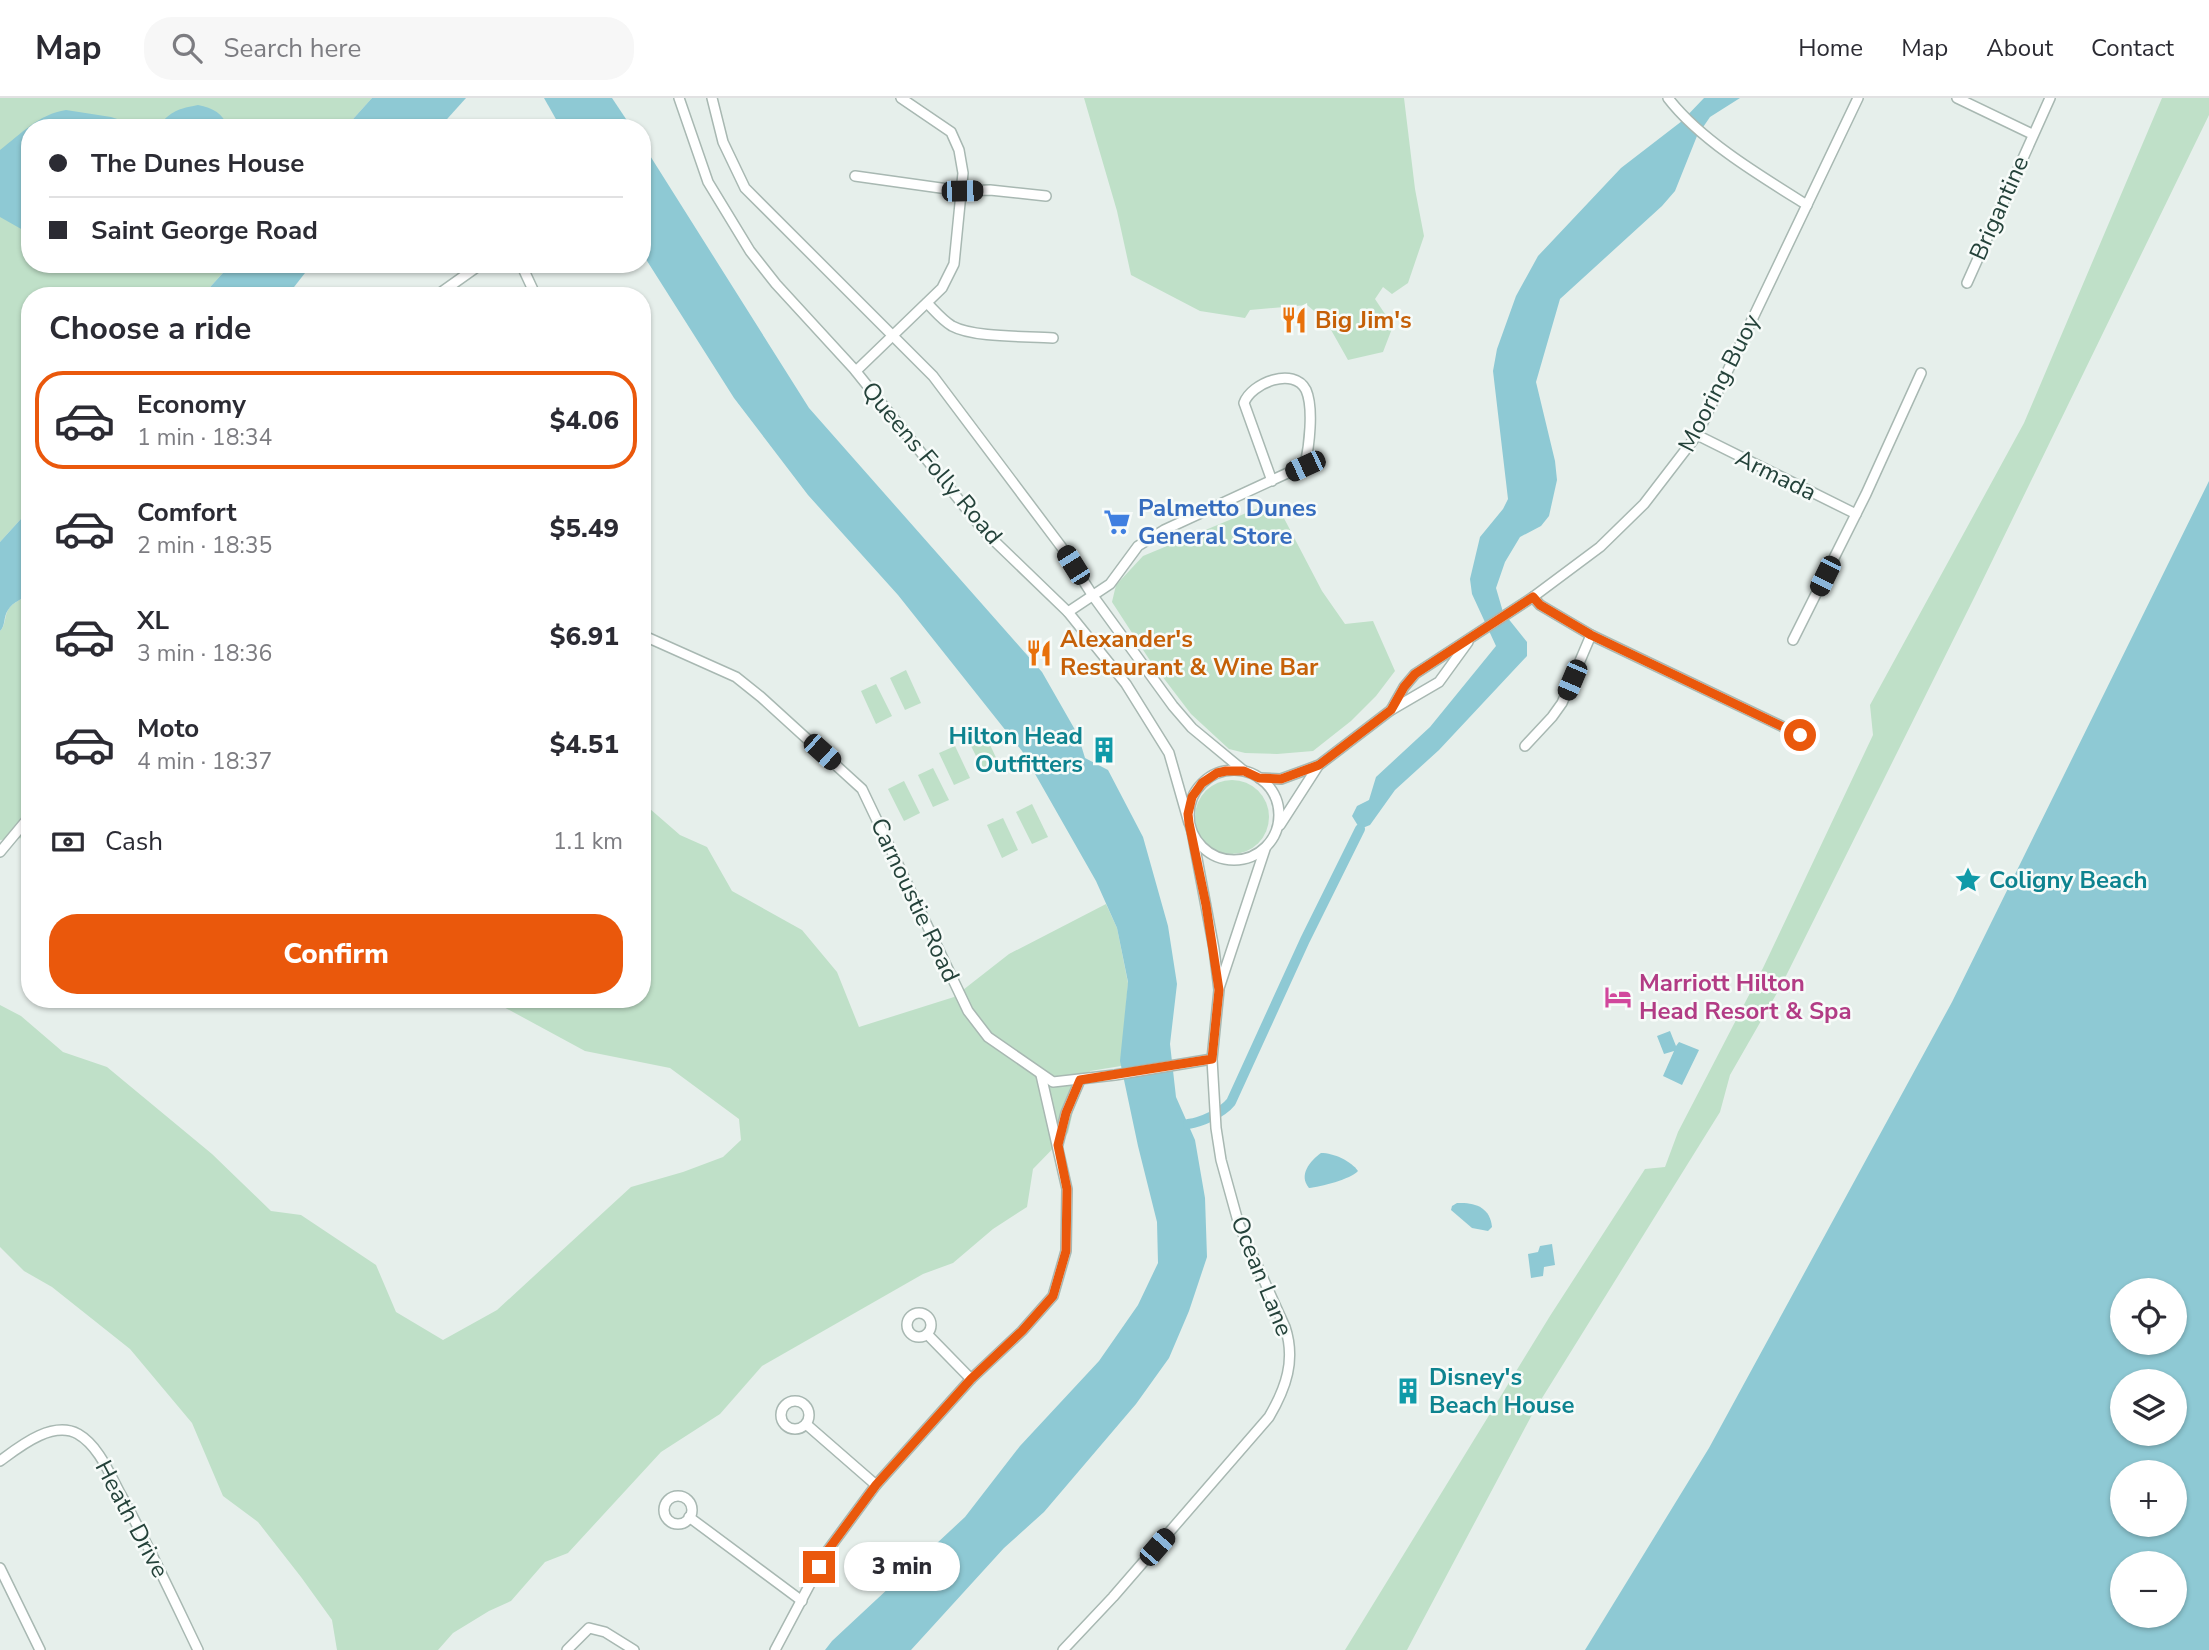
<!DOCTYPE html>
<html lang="en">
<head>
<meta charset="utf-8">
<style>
	body { margin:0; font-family:"Nunito Sans",sans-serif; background:#f7f7f7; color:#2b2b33; height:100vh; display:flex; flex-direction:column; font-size:26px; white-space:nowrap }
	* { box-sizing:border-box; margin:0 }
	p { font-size:23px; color:#7c7c81 }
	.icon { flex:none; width:38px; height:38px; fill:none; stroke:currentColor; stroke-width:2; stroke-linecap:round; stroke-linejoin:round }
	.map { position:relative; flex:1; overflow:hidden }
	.details { position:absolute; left:21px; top:189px; width:630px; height:721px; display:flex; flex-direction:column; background:#fff; border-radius:28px; box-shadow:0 2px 5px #0004 }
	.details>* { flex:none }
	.guide { position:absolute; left:21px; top:21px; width:630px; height:154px; border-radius:28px; box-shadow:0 2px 5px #0004; display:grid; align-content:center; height:154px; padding:0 28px; background:#fff }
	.fabs { position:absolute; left:2110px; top:1180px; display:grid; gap:14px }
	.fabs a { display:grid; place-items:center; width:77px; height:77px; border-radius:50%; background:#fff; box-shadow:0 2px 5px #0004; font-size:35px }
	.end { position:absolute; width:32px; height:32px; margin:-16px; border:9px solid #ea580c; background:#fff; box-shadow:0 0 0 4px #fff }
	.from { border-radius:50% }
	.bubble { position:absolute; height:49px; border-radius:24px; background:#fff; box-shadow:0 2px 5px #0004; font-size:23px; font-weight:800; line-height:49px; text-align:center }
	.car { position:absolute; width:21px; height:42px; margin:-21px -10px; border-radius:9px; box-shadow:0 0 5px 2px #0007; background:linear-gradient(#222 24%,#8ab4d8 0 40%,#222 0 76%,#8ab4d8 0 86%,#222 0) }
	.guide b { display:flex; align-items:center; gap:24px; height:66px; font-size:26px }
	.guide b+b { border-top:2px solid #e1e1e2 }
	.guide i { width:18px; height:18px; background:#2b2b33 }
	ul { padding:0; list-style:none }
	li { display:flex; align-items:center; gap:21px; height:98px; margin:0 14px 10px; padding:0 14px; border:4px solid transparent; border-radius:28px }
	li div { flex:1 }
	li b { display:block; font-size:26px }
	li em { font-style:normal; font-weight:800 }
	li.selected { border-color:#ea580c }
	li>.icon { width:63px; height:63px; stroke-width:1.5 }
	h2 { padding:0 28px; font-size:32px; line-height:84px }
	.pay { display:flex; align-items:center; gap:18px; height:77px; padding:0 28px; font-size:26px }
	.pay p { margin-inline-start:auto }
	.primary-button { display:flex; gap:14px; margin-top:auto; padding:14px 28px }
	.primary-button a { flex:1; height:80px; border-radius:28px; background:#ea580c; color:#fff; font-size:28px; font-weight:800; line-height:80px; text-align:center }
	header { display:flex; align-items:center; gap:42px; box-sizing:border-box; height:98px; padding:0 35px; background:#fff; border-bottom:2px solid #e1e1e2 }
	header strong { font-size:33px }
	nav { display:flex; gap:38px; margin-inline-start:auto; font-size:24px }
	.search { width:490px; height:63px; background:#f7f7f7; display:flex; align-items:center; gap:18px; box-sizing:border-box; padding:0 24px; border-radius:28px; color:#7c7c81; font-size:26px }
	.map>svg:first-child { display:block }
</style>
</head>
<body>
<header>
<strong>Map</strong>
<div class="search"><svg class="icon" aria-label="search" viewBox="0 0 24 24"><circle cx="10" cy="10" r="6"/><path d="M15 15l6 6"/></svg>Search here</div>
<nav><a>Home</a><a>Map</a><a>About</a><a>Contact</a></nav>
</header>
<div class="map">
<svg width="2209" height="1552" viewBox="0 0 2209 1552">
	<rect width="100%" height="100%" fill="#e6efeb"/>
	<!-- green -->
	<g fill="#bfe0c8">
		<path d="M0,0H372L345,30H30V166H231L202,198H30V411L0,444Z"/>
		<path d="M1084,0H1404L1415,91L1424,138L1408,185L1392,196L1383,189L1375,201L1393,228L1383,254L1348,262L1326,223L1307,207L1250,212L1245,220L1200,213L1131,177L1117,113Z"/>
		<path d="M2162,0H2209V17L1976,496L1781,888L1730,977L1720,1014L1534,1313L1407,1552H1345L1550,1218L1645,1071L1665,1069L1678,1034L1763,870L1873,637L1870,607L2024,325Z"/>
		<path d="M1275,403L1322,493L1345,526L1373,523L1395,573L1376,598L1351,623L1313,653L1277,656L1245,655L1229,651L1191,616L1149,561L1112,504L1116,487L1143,458Z"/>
		<path d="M30,494V746L23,740L0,742V533C6,527 4,519 8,512C13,503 23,502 30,494Z"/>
		<path d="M906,572L921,605L905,612L890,580Z"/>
		<path d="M876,586L892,618L876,626L861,593Z"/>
		<path d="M984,634L999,666L984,674L968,642Z"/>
		<path d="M955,648L970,680L954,687L939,655Z"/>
		<path d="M933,670L949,702L933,709L918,677Z"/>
		<circle cx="1232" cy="719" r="37"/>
		<path d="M904,683L920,715L904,723L888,691Z"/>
		<path d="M642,704L680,737L707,749L732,793L802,832L837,874L859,929L954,899L1009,856L1106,806L1117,830L1128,885L1121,968L1090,973L1073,1013L1068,1035L1033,1071L1027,1109L993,1131L953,1165L923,1176L762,1268L720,1316L661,1354L568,1455L545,1464L511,1503L489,1513L453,1535L438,1552H337L332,1522L301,1479L258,1424L223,1398L192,1325L130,1251L52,1189L24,1173L0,1149V907L21,918L63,954L107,969L212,1056L271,1113L301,1117L376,1167L396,1214L443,1242L497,1212L631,1089L683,1074L723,1059L741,1042L739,1021L670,970L585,953L489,901H642Z"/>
		<path d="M1032,706L1048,739L1032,746L1016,714Z"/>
		<path d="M1003,720L1018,752L1002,760L987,727Z"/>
	</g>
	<!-- water -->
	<g fill="#8ec9d4" fill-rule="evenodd">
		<path d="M372,0H466L439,30H345Z"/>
		<path d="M544,0H612L632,30H561Z"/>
		<path d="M1704,0H1740L1710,19L1697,38L1675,93L1662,108L1560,201L1536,284L1555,363L1557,382L1549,418L1541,428L1520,439L1505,464L1496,490L1503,514L1527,544V558L1439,652L1395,692L1370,727L1360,731L1352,718L1357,708L1369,702L1376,679L1430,629L1496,548L1472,496L1470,481L1480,439L1503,411L1508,401L1493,273L1497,251L1516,198L1538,158L1621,70L1682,23Z"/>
		<path d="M198,7C213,10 223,15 228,30H155C173,14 172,12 198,7Z"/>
		<path d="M66,12L111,19L145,30H30V136L0,119V52C21,36 39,16 66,12Z"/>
		<path d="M642,45L809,310L1042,574L1078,637L1085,660L1108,672L1143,739L1168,828L1177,886L1170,946L1176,999L1195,1042L1205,1100L1207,1159L1189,1213L1169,1260L1136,1306L1044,1414L1004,1450L911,1552H825L832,1543L965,1419L1020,1348L1099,1263L1138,1207L1158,1165L1157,1124L1138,1048L1120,963L1128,884L1117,830L1096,783L1022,653L898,497L808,397L734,300L642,155Z"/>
		<path d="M231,166H312L287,198H202Z"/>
		<path d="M2209,383V1552H1585L1709,1350L1952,904ZM2123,1192H2175V1244H2123ZM2123,1283H2175V1335H2123ZM2123,1374H2175V1426H2123ZM2123,1465H2175V1517H2123Z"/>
		<path d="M30,411V494C23,502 13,503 8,512C3,519 6,527 0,533V444Z"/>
		<path d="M1670,933L1676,948L1679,944L1699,952L1682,987L1663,978L1674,953L1664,956L1657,938Z"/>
		<path d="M1321,1055C1334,1055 1351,1063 1358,1073C1351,1081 1320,1089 1309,1090C1298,1077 1310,1063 1321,1055Z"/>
		<path d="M1457,1105C1475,1104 1490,1109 1492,1129L1488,1133L1472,1130L1451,1112L1452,1108Z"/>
		<path d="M1552,1146L1555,1167L1544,1169L1543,1178L1531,1180L1528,1156L1538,1154L1540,1148Z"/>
	</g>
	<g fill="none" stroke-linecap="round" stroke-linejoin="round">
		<!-- canal -->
		<path stroke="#8ec9d4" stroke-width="10" d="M1188,1026C1202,1024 1222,1015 1231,1004L1305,842L1360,731"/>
		<!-- minor casing -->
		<g stroke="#a8b8b2" stroke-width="12">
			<g id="minor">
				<path d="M679,0L708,84L750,153L776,186L854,271L984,433L1068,514L1126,586L1169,655L1189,725"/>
				<path d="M712,0L723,44L745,90L933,278L1063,451L1093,498L1173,608L1192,630L1244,673"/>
				<path d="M1668,0C1700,42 1762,79 1807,107"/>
				<path d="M1957,0L2032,36"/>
				<path d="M855,78L962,93L990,92L1046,98"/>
				<path d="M521,166L534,194"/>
				<path d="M1967,185L2050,0"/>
				<path d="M436,198L481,166"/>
				<path d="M927,205C935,213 942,222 952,228C974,240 1027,238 1053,240"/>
				<path d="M856,273L942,190L954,166L963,75L959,52L951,34L901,0"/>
				<path d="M1697,337L1856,416"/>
				<path d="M1533,499L1540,507L1591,537L1800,637"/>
				<path d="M1068,514L1110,486L1138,448L1164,432L1305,367C1309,349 1314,310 1306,292C1294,268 1251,285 1244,305L1272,383"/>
				<path d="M642,537L736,579L761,599L862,691L968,913L988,939L1053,984L1115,977L1212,961"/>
				<path d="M1793,542L1866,396L1921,275"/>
				<path d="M1391,612L1404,589L1415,576L1533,499L1600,449L1644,406L1697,337L1858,0"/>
				<path d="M1525,648L1552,619L1562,605L1591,537"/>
				<circle cx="1234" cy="717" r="45"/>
				<path d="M1259,680L1281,681L1319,667L1391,612L1439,584L1468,544"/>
				<path d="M1280,727L1318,668"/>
				<path d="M0,754L30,718"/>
				<path d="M1219,890L1265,751"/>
				<path d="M1058,1046L1066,1015L1080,982"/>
				<circle cx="919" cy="1227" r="12"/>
				<path d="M927,1236L971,1281"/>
				<circle cx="795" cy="1317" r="14"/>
				<path d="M806,1326L876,1387"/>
				<path d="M0,1363C19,1349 52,1322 78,1336C99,1348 110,1377 121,1397C149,1448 173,1500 198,1552"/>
				<circle cx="678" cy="1412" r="14"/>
				<path d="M689,1419L802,1503"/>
				<path d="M0,1470L40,1552"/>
				<path d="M567,1552L589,1530L605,1534L634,1552"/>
				<path d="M775,1552L828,1452L876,1387L971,1281L1022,1233L1053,1198L1066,1153L1067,1091L1041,977"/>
				<path d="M1063,1552L1113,1499L1269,1319C1286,1290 1296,1262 1285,1229L1239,1127L1221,1062L1216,1030L1212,961L1219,892L1214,851L1192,734"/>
			</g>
		</g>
		<!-- minor -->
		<use href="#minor" stroke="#fff" stroke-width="9"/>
	</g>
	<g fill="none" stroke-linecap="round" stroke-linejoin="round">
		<!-- route -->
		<path stroke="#ea580c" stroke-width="9" d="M819,1469L828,1452L876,1387L971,1281L1022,1233L1053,1198L1066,1153L1067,1091L1058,1047L1066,1015L1080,982L1212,961L1219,892L1206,807L1189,725L1188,716L1192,699L1202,685L1217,675L1226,673H1244L1259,680L1281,681L1319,667L1391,612L1404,589L1415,576L1533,499L1540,507L1591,537L1800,637"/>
	</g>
	<!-- icons -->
	<defs>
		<g id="restaurant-bare" transform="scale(2.1)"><path d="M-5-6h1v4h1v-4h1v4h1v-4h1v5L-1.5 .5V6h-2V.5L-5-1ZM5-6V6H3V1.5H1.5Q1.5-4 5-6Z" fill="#e8710a" stroke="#f7fbf9" stroke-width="2.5" paint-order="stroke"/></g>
		<g id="supermarket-bare" transform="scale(2.1)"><path d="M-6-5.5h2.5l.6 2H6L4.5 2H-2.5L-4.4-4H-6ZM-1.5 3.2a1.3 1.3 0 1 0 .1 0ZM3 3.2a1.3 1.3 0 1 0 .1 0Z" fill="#3f7fe0" stroke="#f7fbf9" stroke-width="2.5" paint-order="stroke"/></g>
		<g id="building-bare" transform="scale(2.1)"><path d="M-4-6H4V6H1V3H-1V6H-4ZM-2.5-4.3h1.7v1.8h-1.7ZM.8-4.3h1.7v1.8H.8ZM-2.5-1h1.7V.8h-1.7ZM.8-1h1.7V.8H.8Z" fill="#0f9aa8" stroke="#f7fbf9" stroke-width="2.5" paint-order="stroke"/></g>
		<g id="sight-bare" transform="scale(2.1)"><path d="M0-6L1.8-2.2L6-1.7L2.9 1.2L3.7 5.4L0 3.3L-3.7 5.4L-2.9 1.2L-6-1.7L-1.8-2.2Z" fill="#0f9aa8" stroke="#f7fbf9" stroke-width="2.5" paint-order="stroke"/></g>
		<g id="hotel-bare" transform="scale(2.1)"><path d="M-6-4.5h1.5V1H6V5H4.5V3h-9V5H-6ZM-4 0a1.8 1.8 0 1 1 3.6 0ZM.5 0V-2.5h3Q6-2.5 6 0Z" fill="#d1479c" stroke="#f7fbf9" stroke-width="2.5" paint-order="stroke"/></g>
	</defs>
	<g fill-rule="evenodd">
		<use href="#restaurant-bare" x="1294" y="222"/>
		<use href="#supermarket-bare" x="1117" y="424"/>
		<use href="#restaurant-bare" x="1039" y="555"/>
		<use href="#building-bare" x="1104" y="652"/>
		<use href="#sight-bare" x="1968" y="782"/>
		<use href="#hotel-bare" x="1618" y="899"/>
		<use href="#building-bare" x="1408" y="1293"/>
	</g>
	<g text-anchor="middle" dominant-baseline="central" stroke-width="5" stroke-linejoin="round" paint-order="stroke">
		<!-- street labels -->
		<g font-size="24" fill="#24423a" stroke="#f7fbf9">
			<text transform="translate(1999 110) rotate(-66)">Brigantine</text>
			<text transform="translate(1719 285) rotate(-63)">Mooring Buoy</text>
			<text transform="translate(932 365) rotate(50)">Queens Folly Road</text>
			<text transform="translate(1776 377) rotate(26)">Armada</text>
			<text transform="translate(915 802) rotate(65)">Carnoustie Road</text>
			<text transform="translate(1262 1178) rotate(68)">Ocean Lane</text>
			<text transform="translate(132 1421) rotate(62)">Heath Drive</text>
		</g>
		<!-- food labels -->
		<g font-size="24" font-weight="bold" fill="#c56008" stroke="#f7fbf9" text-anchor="start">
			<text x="1315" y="222">Big Jim's</text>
			<text x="1060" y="541">Alexander's<tspan x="1060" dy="28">Restaurant &amp; Wine Bar</tspan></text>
		</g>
		<!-- shop labels -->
		<g font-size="24" font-weight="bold" fill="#366cbe" stroke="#f7fbf9" text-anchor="start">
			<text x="1138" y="410">Palmetto Dunes<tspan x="1138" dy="28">General Store</tspan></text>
		</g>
		<!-- culture labels -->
		<g font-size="24" font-weight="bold" fill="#0d838f" stroke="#f7fbf9" text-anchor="start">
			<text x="1083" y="638" text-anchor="end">Hilton Head<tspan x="1083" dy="28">Outfitters</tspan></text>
			<text x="1989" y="782">Coligny Beach</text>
			<text x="1429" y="1279">Disney's<tspan x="1429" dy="28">Beach House</tspan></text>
		</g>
		<!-- hotel labels -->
		<g font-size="24" font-weight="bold" fill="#b23c85" stroke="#f7fbf9" text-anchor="start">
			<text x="1639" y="885">Marriott Hilton<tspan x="1639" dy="28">Head Resort &amp; Spa</tspan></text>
		</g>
	</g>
</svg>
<div class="fabs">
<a><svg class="icon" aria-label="locate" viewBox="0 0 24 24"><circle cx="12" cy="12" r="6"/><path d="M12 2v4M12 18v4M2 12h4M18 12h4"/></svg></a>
<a><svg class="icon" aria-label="layers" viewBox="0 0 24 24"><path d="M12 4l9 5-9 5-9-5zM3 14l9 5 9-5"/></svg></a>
<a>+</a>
<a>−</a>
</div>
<i class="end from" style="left:1800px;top:637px"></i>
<i class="end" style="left:819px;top:1469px"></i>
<div class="bubble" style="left:844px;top:1444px;width:116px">3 min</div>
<i class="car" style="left:962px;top:93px;rotate:89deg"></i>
<i class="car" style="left:1305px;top:368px;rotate:245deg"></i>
<i class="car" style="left:1073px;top:467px;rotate:328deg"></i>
<i class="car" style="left:1825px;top:478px;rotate:206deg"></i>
<i class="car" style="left:1572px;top:582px;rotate:203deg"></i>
<i class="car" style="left:822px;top:654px;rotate:132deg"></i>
<i class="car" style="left:1157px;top:1449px;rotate:41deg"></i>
<div class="guide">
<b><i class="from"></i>The Dunes House</b>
<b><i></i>Saint George Road</b>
</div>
<section class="details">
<h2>Choose a ride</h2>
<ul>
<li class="selected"><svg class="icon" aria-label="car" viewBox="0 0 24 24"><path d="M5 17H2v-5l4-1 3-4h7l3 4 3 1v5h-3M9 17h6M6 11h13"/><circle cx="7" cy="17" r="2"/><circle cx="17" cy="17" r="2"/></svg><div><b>Economy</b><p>1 min · 18:34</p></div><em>$4.06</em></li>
<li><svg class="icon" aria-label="car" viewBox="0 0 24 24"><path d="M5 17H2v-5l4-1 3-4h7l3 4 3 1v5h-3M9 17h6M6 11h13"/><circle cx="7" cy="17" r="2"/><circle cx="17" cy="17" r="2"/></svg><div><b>Comfort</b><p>2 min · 18:35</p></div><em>$5.49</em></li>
<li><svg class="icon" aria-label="car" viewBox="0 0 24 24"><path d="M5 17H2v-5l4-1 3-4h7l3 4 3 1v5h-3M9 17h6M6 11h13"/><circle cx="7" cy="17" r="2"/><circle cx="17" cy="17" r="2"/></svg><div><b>XL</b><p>3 min · 18:36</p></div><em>$6.91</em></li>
<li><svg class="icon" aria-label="car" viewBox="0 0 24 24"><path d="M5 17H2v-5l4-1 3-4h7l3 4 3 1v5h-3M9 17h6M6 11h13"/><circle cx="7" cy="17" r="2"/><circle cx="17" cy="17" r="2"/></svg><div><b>Moto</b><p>4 min · 18:37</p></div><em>$4.51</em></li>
</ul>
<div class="pay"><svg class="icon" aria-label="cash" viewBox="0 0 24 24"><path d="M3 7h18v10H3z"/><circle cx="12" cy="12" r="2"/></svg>Cash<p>1.1 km</p></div>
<div class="primary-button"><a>Confirm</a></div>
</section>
</div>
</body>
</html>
